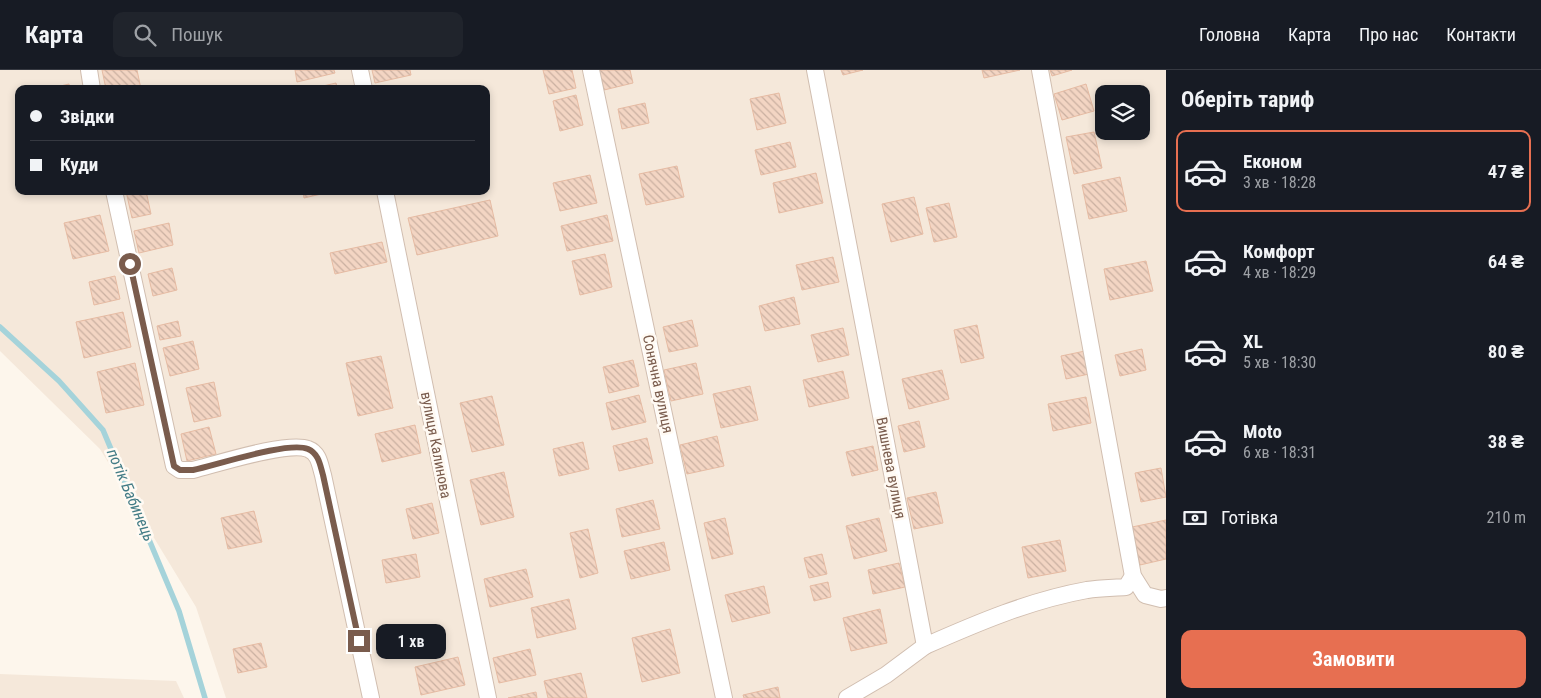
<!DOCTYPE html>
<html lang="uk">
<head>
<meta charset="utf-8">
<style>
	body { margin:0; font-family:"Roboto Condensed",sans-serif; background:#20242c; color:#f1f3f6; height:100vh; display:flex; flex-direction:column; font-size:19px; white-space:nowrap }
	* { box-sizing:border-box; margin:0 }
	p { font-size:16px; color:#9ea1a6 }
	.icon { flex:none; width:28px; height:28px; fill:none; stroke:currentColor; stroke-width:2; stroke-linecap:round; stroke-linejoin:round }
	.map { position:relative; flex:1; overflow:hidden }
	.details { display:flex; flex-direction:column; background:#171b24; width:375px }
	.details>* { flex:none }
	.guide { position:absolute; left:15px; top:15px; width:475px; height:110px; border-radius:10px; box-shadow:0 2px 8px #0003; display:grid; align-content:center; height:110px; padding:0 15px; background:#171b24 }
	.fabs { position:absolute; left:1095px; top:15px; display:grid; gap:10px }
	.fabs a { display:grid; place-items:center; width:55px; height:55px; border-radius:10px; background:#171b24; box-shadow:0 2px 8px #0003; font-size:25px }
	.end { position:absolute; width:22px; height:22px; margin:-11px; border:6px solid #7a5c4d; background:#fff; box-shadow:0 0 0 2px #fff }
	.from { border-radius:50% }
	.bubble { position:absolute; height:35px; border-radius:10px; background:#171b24; box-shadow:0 2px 8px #0003; font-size:16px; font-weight:600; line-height:35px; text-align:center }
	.guide b { display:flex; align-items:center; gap:18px; height:48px; font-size:19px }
	.guide b+b { border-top:1px solid #363941 }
	.guide i { width:12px; height:12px; background:#f1f3f6 }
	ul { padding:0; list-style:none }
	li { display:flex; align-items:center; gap:15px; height:82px; margin:0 10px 8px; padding:0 5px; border:2px solid transparent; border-radius:10px }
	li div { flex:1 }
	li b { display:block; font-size:19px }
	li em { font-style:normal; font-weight:600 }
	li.on { border-color:#e76f51 }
	li>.icon { width:45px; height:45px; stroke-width:1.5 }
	h2 { padding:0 15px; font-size:22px; line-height:60px }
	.pay { display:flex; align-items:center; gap:12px; height:55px; padding:0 15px; font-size:19px }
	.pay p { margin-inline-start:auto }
	.cta { display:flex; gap:10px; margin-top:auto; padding:10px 15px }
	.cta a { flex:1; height:58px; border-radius:10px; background:#e76f51; color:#fff; font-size:20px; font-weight:600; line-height:58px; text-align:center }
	header { display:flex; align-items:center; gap:30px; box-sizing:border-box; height:70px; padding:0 25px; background:#171b24; border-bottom:1px solid #363941 }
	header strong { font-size:24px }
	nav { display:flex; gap:28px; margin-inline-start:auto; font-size:18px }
	.search { width:350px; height:45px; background:#20242c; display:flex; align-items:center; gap:12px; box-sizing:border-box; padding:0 18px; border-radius:10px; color:#9ea1a6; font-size:19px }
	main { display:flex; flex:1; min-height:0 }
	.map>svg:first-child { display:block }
</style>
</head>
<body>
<header>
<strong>Карта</strong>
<div class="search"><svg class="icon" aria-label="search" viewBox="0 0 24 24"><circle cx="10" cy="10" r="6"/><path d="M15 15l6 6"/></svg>Пошук</div>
<nav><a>Головна</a><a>Карта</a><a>Про нас</a><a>Контакти</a></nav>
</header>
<main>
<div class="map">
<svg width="1166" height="628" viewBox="0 0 1166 628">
	<defs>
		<pattern id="building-back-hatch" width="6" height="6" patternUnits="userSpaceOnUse" patternTransform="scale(1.25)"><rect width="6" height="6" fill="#f3d5c3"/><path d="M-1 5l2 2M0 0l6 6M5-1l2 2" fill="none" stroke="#cab0a1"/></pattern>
	</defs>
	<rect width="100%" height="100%" fill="#fdf6ec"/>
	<!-- residential -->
	<g fill="#f5e8da" fill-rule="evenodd">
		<path d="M0,0H1166V628H226L196,537L100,379L0,281ZM19,19H486V121H19ZM1104,24H1141V61H1104Z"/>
		<path d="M0,604L176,611L184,628H0Z"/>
	</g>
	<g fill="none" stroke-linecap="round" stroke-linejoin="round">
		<!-- stream -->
		<path stroke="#a5d3da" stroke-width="5.5" d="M0,257L59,311L103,360L179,541L205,628"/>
	</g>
	<!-- building -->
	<g fill="url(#building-back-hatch)" stroke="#e6bba3">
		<path d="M102,0H137L141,19H106Z"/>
		<path d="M295,0H334L335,3L297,12Z"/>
		<path d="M372,0H410L411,5L375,13Z"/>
		<path d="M543,0H572L576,18L549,24Z"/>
		<path d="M599,0H630L633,13L604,20Z"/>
		<path d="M841,0H863L843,5Z"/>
		<path d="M982,0H1020L984,8Z"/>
		<path d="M1050,0H1072L1052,6Z"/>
		<path d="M336,13L338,19H310Z"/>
		<path d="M69,14L70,19H48Z"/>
		<path d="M1086,14L1094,41L1062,50L1054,24Z"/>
		<path d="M779,23L786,53L757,60L750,29Z"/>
		<path d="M576,25L583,55L560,61L553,31Z"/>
		<path d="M645,33L649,53L622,59L618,39Z"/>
		<path d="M1094,62L1102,98L1074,104L1066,67Z"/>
		<path d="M790,72L796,97L761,105L755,80Z"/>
		<path d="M677,96L684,127L646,135L639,104Z"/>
		<path d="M816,103L823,133L779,143L773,113Z"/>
		<path d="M590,105L597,133L560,141L553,113Z"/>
		<path d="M1120,107L1127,141L1089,149L1082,115Z"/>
		<path d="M126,121H146L151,144L132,148Z"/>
		<path d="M303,121H334L304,128Z"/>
		<path d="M914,127L923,164L891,172L882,134Z"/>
		<path d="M490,130L498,166L417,185L408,148Z"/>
		<path d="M949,133L957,167L934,172L926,138Z"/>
		<path d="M100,145L109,181L73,189L64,153Z"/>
		<path d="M607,145L613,171L567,181L561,156Z"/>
		<path d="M169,153L173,175L139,183L134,161Z"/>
		<path d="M382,172L387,192L335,204L330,183Z"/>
		<path d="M605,184L612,217L580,225L572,191Z"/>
		<path d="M833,187L839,212L802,220L796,195Z"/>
		<path d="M1146,191L1153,221L1110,230L1104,199Z"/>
		<path d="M172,198L177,220L153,226L148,204Z"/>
		<path d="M115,206L120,229L94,235L89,212Z"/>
		<path d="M794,227L800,254L765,261L759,236Z"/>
		<path d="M123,242L131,277L84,288L76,252Z"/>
		<path d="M692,250L698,276L669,282L663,257Z"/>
		<path d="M178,251L181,266L160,270L157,256Z"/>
		<path d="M977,255L984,288L961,293L954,260Z"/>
		<path d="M843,258L849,285L818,292L811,265Z"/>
		<path d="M193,271L199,299L170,306L163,278Z"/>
		<path d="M1142,279L1146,300L1120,306L1115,285Z"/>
		<path d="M1085,281L1089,304L1066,309L1061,286Z"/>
		<path d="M381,286L393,338L358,346L346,293Z"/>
		<path d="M633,290L639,316L609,323L603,297Z"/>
		<path d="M135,293L144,335L106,343L97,302Z"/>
		<path d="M696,293L703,324L671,331L664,300Z"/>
		<path d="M942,300L949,329L909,339L902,309Z"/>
		<path d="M843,301L849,328L809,337L803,310Z"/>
		<path d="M214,312L221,346L194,352L186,318Z"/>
		<path d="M750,316L758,350L721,358L713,324Z"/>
		<path d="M639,325L646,352L612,360L606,333Z"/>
		<path d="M492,326L504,375L472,382L460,333Z"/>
		<path d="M1086,327L1091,353L1053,361L1048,334Z"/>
		<path d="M919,351L925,377L904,382L898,356Z"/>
		<path d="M415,355L421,383L382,392L375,364Z"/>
		<path d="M209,357L216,384L187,391L181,364Z"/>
		<path d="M717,366L724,396L687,404L680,375Z"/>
		<path d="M647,368L653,393L619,401L613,376Z"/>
		<path d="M583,372L589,399L559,406L553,379Z"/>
		<path d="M873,376L878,400L852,406L846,382Z"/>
		<path d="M1161,398L1166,427L1141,432L1135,403Z"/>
		<path d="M504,402L514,447L481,455L470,410Z"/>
		<path d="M936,422L943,453L914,459L907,428Z"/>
		<path d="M653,430L660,459L622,467L616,439Z"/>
		<path d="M432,433L439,463L413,469L406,439Z"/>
		<path d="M254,441L262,472L228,479L221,448Z"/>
		<path d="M725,448L733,484L712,489L704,453Z"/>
		<path d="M879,448L887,481L854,489L846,456Z"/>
		<path d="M1166,450V489L1140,495L1132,457Z"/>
		<path d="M588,459L598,503L580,508L570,463Z"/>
		<path d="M1060,470L1066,501L1028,508L1022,477Z"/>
		<path d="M664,472L670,500L631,509L624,481Z"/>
		<path d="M416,484L420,507L386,513L382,490Z"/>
		<path d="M822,484L827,504L809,508L804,488Z"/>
		<path d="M899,493L905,517L873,524L868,500Z"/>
		<path d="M526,499L533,527L490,537L484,509Z"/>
		<path d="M828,512L831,527L814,531L810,516Z"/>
		<path d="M764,516L770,543L732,552L725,525Z"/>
		<path d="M569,529L576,559L537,568L531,538Z"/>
		<path d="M880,539L887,573L851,581L843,548Z"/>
		<path d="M670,559L680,603L642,612L632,568Z"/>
		<path d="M261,573L267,597L238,603L233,579Z"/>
		<path d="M530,579L536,605L499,613L493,588Z"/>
		<path d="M458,587L465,615L421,625L415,597Z"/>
		<path d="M581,603L587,628H548L544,611Z"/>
		<path d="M778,617L780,628H744L743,625Z"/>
		<path d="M536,622L537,628H508Z"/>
	</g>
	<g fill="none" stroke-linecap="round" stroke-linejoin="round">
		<!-- street casing -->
		<g stroke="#d1beb0" stroke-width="18">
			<g id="street">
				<path d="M89,0L92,19"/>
				<path d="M360,0L364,19"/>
				<path d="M591,0L724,628"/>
				<path d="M815,0L925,576C977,553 1031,530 1087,520C1100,518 1113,518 1126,517L1133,506"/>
				<path d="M1040,0L1133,506L1145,525L1161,529L1166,528"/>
				<path d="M114,121L174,396L180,400H193C217,394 288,371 308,379C319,383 320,395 323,405L371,628"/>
				<path d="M385,121L488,628"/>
				<path d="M847,628L886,605L925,576"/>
			</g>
		</g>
		<!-- street -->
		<use href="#street" stroke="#fff" stroke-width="16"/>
	</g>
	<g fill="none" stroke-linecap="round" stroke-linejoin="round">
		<!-- route -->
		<path stroke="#7a5c4d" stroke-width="6" d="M130,194L174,396L180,400H193C217,395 288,371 308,379C319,384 320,395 323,405L359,571"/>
	</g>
	<g text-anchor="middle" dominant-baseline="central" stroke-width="5" stroke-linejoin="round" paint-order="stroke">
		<!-- street labels -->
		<g font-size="15" fill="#7a5c4d" stroke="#fffaf3">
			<text transform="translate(658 314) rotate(78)">Сонячна вулиця</text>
			<text transform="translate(436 375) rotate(79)">вулиця Калинова</text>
			<text transform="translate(891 398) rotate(79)">Вишнева вулиця</text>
		</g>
		<!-- water labels -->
		<g font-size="16" font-style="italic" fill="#437c86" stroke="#fffaf3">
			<text transform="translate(131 425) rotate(67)">потік Бабинець</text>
		</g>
	</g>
</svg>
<div class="fabs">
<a><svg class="icon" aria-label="layers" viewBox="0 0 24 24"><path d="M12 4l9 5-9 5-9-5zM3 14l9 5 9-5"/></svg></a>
</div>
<i class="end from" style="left:130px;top:194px"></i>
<i class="end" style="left:359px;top:571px"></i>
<div class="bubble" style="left:376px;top:554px;width:70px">1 хв</div>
<div class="guide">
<b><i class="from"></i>Звідки</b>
<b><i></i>Куди</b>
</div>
</div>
<section class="details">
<h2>Оберіть тариф</h2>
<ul>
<li class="on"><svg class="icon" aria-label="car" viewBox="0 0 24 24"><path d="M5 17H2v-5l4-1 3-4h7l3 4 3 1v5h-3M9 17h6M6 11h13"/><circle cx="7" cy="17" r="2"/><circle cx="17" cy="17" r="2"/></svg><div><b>Економ</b><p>3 хв · 18:28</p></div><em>47 ₴</em></li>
<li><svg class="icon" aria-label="car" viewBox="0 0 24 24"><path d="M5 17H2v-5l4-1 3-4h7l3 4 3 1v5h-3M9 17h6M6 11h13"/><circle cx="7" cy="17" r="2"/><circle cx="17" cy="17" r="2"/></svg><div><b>Комфорт</b><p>4 хв · 18:29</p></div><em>64 ₴</em></li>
<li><svg class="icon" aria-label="car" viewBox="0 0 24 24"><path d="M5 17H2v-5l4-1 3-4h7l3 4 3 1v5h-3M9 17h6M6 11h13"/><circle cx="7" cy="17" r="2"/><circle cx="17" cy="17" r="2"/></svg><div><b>XL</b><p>5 хв · 18:30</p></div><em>80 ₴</em></li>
<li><svg class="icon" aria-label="car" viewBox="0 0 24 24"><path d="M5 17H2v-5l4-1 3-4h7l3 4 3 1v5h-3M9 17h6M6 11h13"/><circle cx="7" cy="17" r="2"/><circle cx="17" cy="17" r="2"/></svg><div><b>Moto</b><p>6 хв · 18:31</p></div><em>38 ₴</em></li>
</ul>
<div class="pay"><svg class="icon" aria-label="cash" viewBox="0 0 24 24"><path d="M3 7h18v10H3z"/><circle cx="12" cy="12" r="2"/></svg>Готівка<p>210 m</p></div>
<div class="cta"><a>Замовити</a></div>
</section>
</main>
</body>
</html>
